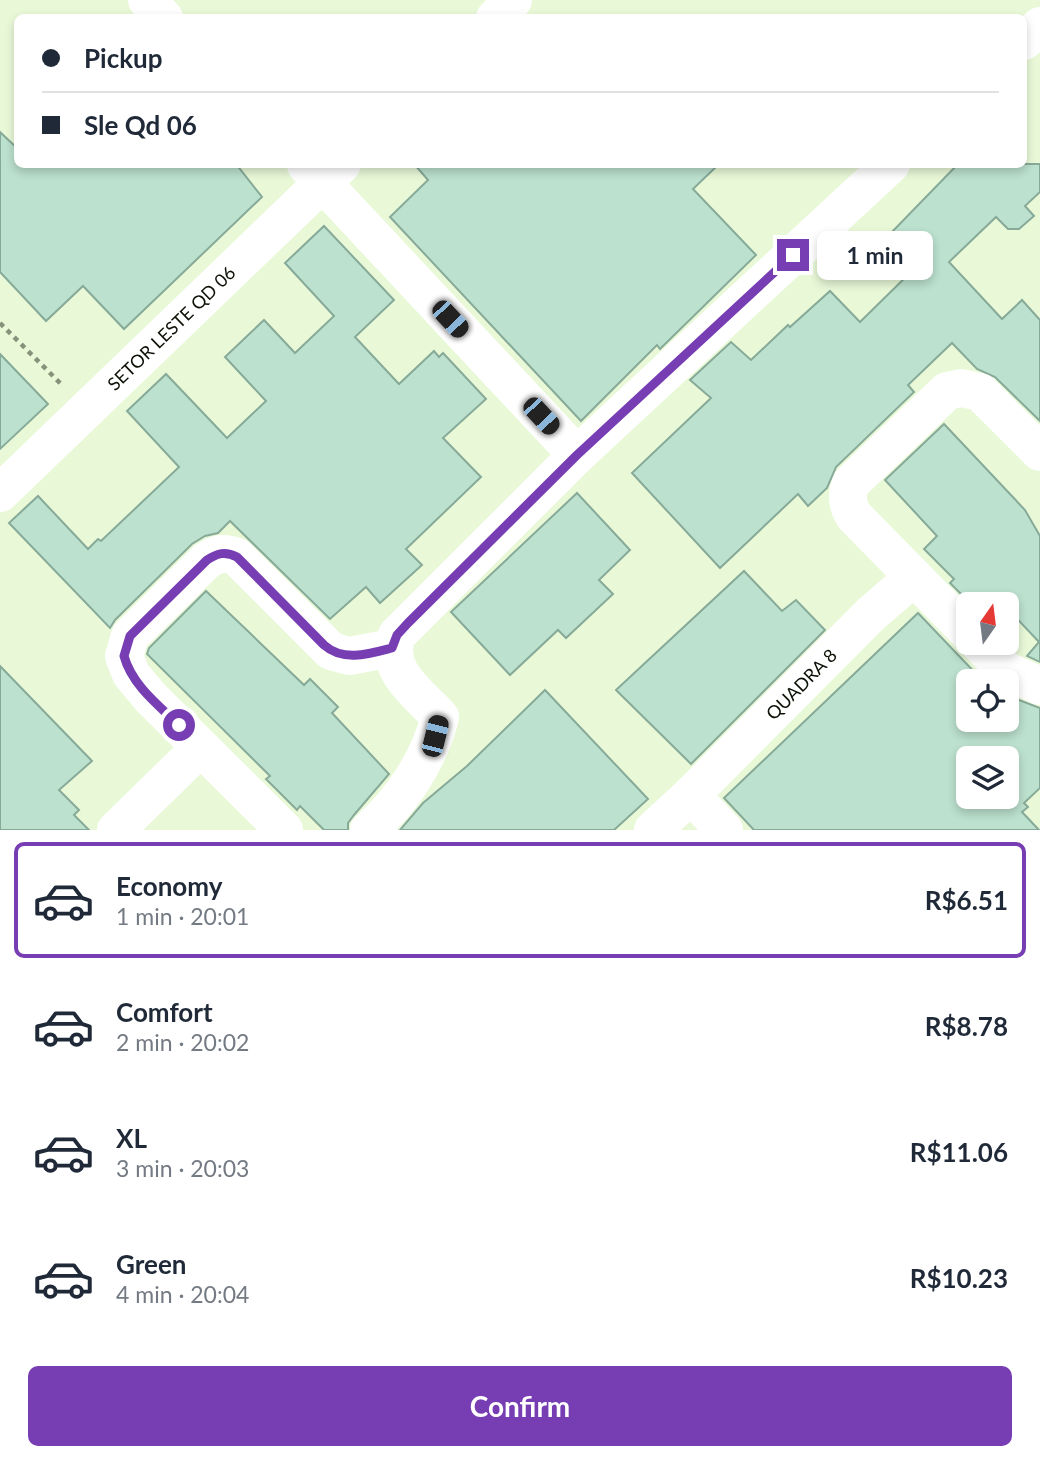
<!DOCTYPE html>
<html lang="en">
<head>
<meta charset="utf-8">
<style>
	body { margin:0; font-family:Lato,sans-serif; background:#f2f2f3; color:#1f2937; height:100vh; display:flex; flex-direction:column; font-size:26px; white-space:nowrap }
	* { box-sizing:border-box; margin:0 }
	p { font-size:23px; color:#747a83 }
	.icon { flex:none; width:38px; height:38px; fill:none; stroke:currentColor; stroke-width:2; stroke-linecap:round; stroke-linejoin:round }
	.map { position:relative; height:830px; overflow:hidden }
	.sheet { display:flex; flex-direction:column; background:#fff; flex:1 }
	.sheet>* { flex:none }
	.top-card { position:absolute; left:14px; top:14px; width:1013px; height:154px; border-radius:10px; box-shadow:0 4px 10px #0003; display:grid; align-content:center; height:154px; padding:0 28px; background:#fff }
	.needle { width:46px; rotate:14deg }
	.fabs { position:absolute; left:956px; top:592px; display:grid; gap:14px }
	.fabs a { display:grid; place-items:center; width:63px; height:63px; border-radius:10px; background:#fff; box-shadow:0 4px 10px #0003; font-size:35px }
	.end { position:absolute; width:32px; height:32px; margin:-16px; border:9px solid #773eb4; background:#fff; box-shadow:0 0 0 4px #fff }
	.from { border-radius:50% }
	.bubble { position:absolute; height:49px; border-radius:10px; background:#fff; box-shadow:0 4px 10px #0003; font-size:23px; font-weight:700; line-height:49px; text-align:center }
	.car { position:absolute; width:21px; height:42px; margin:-21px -10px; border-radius:9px; box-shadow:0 0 5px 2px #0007; background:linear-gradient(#222 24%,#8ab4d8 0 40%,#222 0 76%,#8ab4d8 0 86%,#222 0) }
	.top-card b { display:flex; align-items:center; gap:24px; height:66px; font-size:26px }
	.top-card b+b { border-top:2px solid #e0e1e3 }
	.top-card i { width:18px; height:18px; background:#1f2937 }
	ul { padding:12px 0 0; list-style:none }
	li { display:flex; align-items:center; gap:21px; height:116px; margin:0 14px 10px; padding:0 14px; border:4px solid transparent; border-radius:10px }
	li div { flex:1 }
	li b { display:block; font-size:26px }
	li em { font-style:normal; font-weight:700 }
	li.active { border-color:#773eb4 }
	li>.icon { width:63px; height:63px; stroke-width:1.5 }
	.cta { display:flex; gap:14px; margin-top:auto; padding:14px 28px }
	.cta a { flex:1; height:80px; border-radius:10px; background:#773eb4; color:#fff; font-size:28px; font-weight:700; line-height:80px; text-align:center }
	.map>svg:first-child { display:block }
</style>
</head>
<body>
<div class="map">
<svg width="1040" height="830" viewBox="0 0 1040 830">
	<rect width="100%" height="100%" fill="#e9f9d8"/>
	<!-- building -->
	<g fill="#bce1ce" stroke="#87aa98" stroke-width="2" fill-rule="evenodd">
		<path d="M0,132L18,149V164H236L262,197L124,329L83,286L46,321L0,272Z"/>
		<path d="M414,164H719L693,189L756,255L660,349L657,345L581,421L390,217L428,180Z"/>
		<path d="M958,164H1040V192L1025,206L1034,216L1019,229H1008L996,217L949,262L1002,319L1022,300L1040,320V421L995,377L977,369L952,343L908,385L914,392L836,467L827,488L808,506L798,494L720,568L632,473L711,398L690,380L731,342L751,360L788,325L790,327L830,291L860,322L917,266L888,236Z"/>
		<path d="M324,226L394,300L355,337L399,384L434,351L439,357L443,353L486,399L443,438L481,477L406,549L422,565L380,603L366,587L330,619L230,521L218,533L205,536L192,544L115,620L110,628L9,523L38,496L88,549L98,539L101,541L179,467L127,411L166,374L227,438L266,401L225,357L264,320L295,353L334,316L285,263Z"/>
		<path d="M0,354L48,404L0,449Z"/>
		<path d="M944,424L1025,510L1040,536V662L1027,656L1039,642L1006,607V604H971L950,583L954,579L924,549L937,536L885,480Z"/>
		<path d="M577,493L630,550L599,580L613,594L566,638L558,630L510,675L451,612Z"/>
		<path d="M744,571L782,611L796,600L825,630L691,764L616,690Z"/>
		<path d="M206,591L304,685L310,679L338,707L332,713L389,774L354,815L348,823V830H324L300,806L297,810L266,779L270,776L147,654L149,648Z"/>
		<path d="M918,613L983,681H968V719H1006V695L1040,708V788L1024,803L1028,807L1022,812L1039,830H754L724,798ZM968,758H1006V796H968Z"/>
		<path d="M0,666L92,761L59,790L79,810L74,815L89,830H0Z"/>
		<path d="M545,690L648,799L614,830H400L423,803L467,766Z"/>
	</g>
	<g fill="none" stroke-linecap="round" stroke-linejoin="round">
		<!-- path -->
		<path stroke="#87927b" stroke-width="4.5" stroke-dasharray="5 5" stroke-linecap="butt" d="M0,323L61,384"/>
		<!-- minor -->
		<g stroke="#fff" stroke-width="38">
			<path d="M147,0L164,18"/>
			<path d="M495,18L513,0"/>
			<path d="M1024,41L1040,26"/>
			<path d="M306,165L577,455"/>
			<path d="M0,493L342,164"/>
			<path d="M968,632L854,516C847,505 846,495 851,483L947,391L961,388L980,392L1040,452"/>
			<path d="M978,642L1005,670L1040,686"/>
			<path d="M691,795L871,614L914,577"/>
			<path d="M116,830L200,748"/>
			<path d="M284,830L150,697L131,674L124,656L130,636L207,560C218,553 225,552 237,557L331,651L349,656L392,648"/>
			<path d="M369,830C402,801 429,760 440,717C418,693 383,670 397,635L577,455L891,164"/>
			<path d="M653,830L691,795L724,830"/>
		</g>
	</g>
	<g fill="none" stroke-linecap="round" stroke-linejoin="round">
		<!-- route -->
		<path stroke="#773eb4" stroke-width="9" d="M179,725C158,705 132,685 124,656L130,636L207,560C218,553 225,551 237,557L324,645C343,662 369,654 392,648L397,635L408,623L577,455L793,255"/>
	</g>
	<g text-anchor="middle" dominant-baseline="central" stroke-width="5" stroke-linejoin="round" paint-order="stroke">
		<!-- street labels -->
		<g font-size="18" fill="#0d1207" stroke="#fff">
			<text transform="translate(171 328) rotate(-44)">SETOR LESTE QD 06</text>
			<text transform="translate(801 684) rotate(-45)">QUADRA 8</text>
		</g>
	</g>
</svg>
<div class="fabs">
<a><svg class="needle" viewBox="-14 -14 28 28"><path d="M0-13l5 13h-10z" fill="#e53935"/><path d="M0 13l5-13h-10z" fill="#747a83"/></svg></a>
<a><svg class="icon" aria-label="locate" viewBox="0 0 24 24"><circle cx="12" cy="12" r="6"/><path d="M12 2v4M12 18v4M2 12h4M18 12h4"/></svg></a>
<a><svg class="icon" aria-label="layers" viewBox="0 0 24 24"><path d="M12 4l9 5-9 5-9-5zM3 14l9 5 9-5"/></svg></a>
</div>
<i class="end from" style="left:179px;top:725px"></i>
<i class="end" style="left:793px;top:255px"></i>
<div class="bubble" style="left:817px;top:231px;width:116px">1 min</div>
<i class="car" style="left:450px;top:319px;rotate:137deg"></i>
<i class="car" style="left:541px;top:416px;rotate:137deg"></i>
<i class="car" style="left:435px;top:736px;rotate:14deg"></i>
<div class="top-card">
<b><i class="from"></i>Pickup</b>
<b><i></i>Sle Qd 06</b>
</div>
</div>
<section class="sheet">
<ul>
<li class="active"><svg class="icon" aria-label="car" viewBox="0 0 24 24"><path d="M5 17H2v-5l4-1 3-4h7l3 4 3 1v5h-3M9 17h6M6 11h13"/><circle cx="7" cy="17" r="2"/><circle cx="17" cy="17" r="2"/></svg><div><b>Economy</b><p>1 min · 20:01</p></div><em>R$6.51</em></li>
<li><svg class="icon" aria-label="car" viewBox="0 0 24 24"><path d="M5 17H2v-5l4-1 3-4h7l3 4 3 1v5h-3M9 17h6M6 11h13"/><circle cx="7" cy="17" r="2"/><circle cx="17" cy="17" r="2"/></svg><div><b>Comfort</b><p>2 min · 20:02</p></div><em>R$8.78</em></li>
<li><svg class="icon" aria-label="car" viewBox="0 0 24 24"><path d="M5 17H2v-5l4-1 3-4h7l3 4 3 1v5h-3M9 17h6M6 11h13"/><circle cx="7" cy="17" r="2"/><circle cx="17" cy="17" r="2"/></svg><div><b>XL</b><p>3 min · 20:03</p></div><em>R$11.06</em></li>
<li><svg class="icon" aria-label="car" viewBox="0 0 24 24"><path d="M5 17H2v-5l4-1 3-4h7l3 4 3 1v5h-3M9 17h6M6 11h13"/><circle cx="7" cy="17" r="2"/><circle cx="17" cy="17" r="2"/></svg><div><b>Green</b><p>4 min · 20:04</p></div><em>R$10.23</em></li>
</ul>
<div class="cta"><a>Confirm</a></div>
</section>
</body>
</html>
